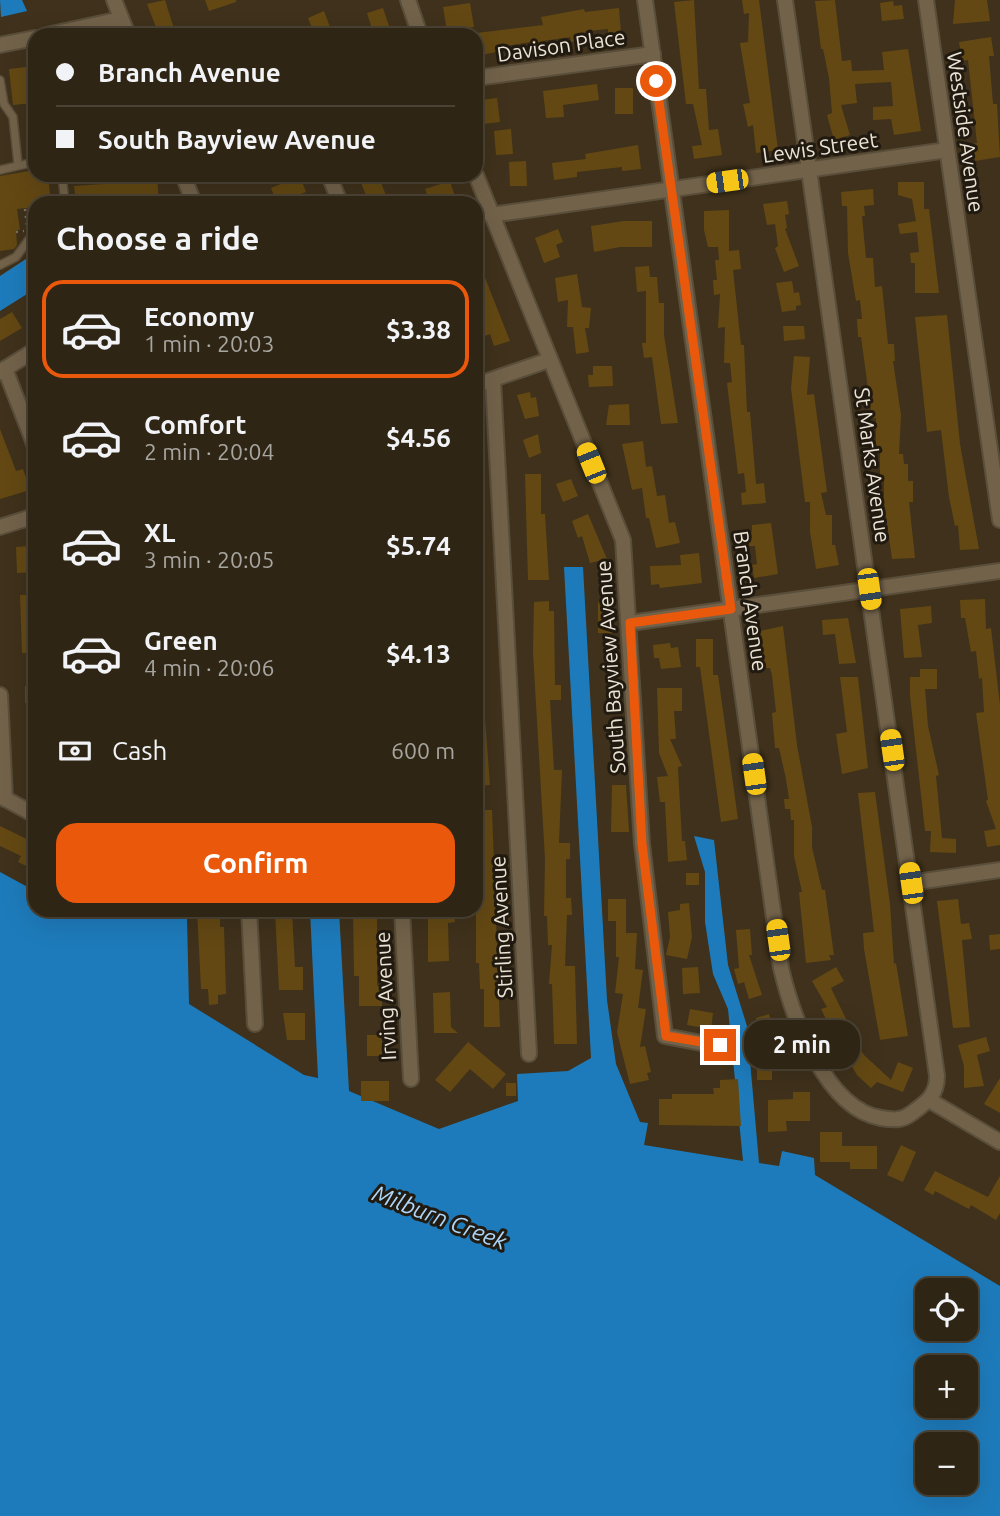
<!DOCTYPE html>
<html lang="en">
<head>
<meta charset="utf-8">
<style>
	body { margin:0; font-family:Ubuntu,sans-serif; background:#3b3122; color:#f1f3f6; height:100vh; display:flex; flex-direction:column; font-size:26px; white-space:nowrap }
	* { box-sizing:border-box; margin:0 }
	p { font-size:23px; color:#a7a5a0 }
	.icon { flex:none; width:38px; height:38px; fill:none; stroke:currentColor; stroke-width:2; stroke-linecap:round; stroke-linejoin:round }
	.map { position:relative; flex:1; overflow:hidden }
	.side { position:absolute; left:28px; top:196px; width:455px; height:721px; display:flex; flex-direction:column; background:#2f2514; border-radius:21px; box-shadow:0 7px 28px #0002,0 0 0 2px #4a4234 }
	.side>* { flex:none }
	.hud { position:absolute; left:28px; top:28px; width:455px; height:154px; border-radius:21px; box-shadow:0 7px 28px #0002,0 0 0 2px #4a4234; display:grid; align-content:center; height:154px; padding:0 28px; background:#2f2514 }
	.controls { position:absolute; left:915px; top:1278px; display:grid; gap:14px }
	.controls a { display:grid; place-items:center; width:63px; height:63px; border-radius:14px; background:#2f2514; box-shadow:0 7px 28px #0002,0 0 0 2px #4a4234; font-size:35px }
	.end { position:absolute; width:32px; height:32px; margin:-16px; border:9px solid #ea580c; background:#fff; box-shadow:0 0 0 4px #fff }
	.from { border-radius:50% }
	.bubble { position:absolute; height:49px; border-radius:21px; background:#2f2514; box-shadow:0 7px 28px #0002,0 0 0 2px #4a4234; font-size:23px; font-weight:700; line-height:49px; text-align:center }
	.car { position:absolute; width:21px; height:42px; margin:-21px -10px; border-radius:9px; box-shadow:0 0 5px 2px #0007; background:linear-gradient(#f5c518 24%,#345 0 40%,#f5c518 0 76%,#345 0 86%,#f5c518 0) }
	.hud b { display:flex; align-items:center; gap:24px; height:66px; font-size:26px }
	.hud b+b { border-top:2px solid #4a4234 }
	.hud i { width:18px; height:18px; background:#f1f3f6 }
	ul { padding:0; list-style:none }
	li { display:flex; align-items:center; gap:21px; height:98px; margin:0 14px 10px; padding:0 14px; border:4px solid transparent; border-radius:21px }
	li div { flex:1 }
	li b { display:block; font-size:26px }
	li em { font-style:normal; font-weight:700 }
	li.active { border-color:#ea580c }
	li>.icon { width:63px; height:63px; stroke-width:1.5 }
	h2 { padding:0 28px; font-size:32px; line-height:84px }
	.pay { display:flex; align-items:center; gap:18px; height:77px; padding:0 28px; font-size:26px }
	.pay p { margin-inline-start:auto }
	.cta { display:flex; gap:14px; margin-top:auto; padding:14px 28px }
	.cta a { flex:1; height:80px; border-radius:21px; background:#ea580c; color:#fff; font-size:28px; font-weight:700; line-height:80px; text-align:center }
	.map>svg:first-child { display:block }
</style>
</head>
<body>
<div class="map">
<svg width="1000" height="1516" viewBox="0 0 1000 1516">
	<rect width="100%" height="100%" fill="#3f311b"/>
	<!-- water -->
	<g fill="#1e7bbb" fill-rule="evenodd">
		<path d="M0,0H22L27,11L1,17Z"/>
		<path d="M35,253V289L0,311V276Z"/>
		<path d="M564,567H583L607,1000L616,1064L640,1122L648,1123L644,1145L743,1161L728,1009L713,974L705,922V872L694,836L714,840L728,965L747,1026L759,1163L779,1166L782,1151L814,1158L815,1175L1000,1286V1516H0V872L35,891V910H130L163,918H187L189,1004L304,1075L318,1078L310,910H339L349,1091L439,1129L518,1101L517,1074L568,1071L591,1058ZM928,1290H966V1328H928ZM928,1367H966V1405H928ZM928,1444H966V1482H928Z"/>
	</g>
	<!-- building -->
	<g fill="#634813">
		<path d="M165,0L176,35H159L147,4Z"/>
		<path d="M205,0H236V2L209,11Z"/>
		<path d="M694,0L699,89H706L709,130L718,129L722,155L694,159L692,146L702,145L693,104H686L674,2Z"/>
		<path d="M742,0H759L778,150L756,153L753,125L748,127L743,104L750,103L740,43L748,42L749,13L744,14Z"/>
		<path d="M835,0L842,61L851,60L852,71L884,70L882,52L908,49L921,131L894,135L891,119L873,120V107L893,106L891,82L855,84L857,103L841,105L850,135L834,140L827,115L832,113L829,78L823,49H821L815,1Z"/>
		<path d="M955,0H987L990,21L953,24Z"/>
		<path d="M893,1L894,6L902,5L904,19L882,21L880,3Z"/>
		<path d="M470,3L474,27L447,31L443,7Z"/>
		<path d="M383,8L389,26L373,32L367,13Z"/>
		<path d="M619,8L621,33L608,34V29L588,31L589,39L571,42L570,37L543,41L544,45L530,47V42L507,46V50L476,56V33L543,25L541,17L584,9L585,12Z"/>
		<path d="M324,11L333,35H315L308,18Z"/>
		<path d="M991,37L994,56H989L993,104H997L1000,157L975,161L972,144L977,143L968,60L962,61L959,42Z"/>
		<path d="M35,66L34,103L13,105L9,69Z"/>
		<path d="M597,84L599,100L563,105L564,117L546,118L543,91Z"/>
		<rect x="615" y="88" width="18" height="26"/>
		<path d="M497,98L500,122L483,124L480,100Z"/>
		<path d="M511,129L513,154L496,155L494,131Z"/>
		<path d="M638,145L641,169L622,171V167L577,172V177L554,180L552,163L586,159L585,154Z"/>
		<path d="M526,161L527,186H510L509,162Z"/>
		<path d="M35,170V175H48L51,203H35V207L17,209L20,230H16L17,245L14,249L0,251V176Z"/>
		<path d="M117,175H157L159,203H76L74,186L118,183Z"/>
		<path d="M358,175H378L389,203H369Z"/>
		<path d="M300,176L306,192L277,203L271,188Z"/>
		<path d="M450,181L457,203H439L437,197L429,200L425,189Z"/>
		<path d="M898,182H924V209H929L939,293H915V263H911L910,253L919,252L917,232L900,234L898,224L916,221L912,199L898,195Z"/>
		<path d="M873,189L874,205L864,206L865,216H862L866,258H873L875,287L882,286L888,344H894L895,361H893L901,415L899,454H903L904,464H908V481H913V502H909L915,558L892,559L884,502V475H880V449H876V418H872L861,337H858L857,319H862L860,300L856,301L848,253L847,206H842L841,192Z"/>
		<path d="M787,201L789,214L785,215L787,228L785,229L799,266L784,272L775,248L778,246L775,224L767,225L763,204Z"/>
		<path d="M729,210V251L739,250L741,269L733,270L741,345H744L747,412H750L756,484L764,483L766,503L742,505L741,493L746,492L744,473L738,474L727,383L732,382L730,363H724L725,327L718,328L720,294L714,295L713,280H717L715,260H719L718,247H708L704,230V211Z"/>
		<path d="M624,221H652V247H620L594,252L591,226Z"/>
		<path d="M558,229L563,242L556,245L560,257L544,263L535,238Z"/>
		<path d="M476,255L510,341L494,346L490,334L482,337L476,319Z"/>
		<path d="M649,266L650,277H657L659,303H664V335L678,423L661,424L652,357L644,358L642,343H646V291L637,292L635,267Z"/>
		<path d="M577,274L582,307L591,308L589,328H585L589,352L576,354L573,327H567L568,300L558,302L555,278Z"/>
		<path d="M792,281L794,293L799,292L801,305L796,306V310L782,312L776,283Z"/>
		<path d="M12,312L22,328L0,341V319Z"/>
		<path d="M947,315L960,444L979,549L960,550L958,525L955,526L949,497L941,430L927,432L915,317Z"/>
		<path d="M783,326H804L805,339L784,341Z"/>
		<path d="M794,356L810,357L807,395L814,394L827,492L821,493L826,515H832V545H835L839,565L816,569L810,532V502H805L791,388Z"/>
		<path d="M593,366H612L613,386L589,387L588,375H593Z"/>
		<path d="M530,392L531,398L536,397L539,416L525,419L517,395Z"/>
		<path d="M629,404L630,425H606L609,405Z"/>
		<path d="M0,429L16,471L23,469L30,490L0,499Z"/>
		<path d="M538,434L541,453L529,458L523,440Z"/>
		<path d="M643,441L646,467L652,466L657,496L665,495L669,523L675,522L680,543L656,548L649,518H646L642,488L632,490L622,444Z"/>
		<path d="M525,474H541V514H545L549,580H528Z"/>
		<path d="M571,479L578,496L563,502L556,484Z"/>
		<path d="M588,514L607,559L590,563L582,536L578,538L572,521Z"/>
		<path d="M771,523L778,574L754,578L752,565L757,564L755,546H749L748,532H752V525Z"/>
		<path d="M30,546V550H35V572L17,573L16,547Z"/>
		<path d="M699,553L702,583L660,588L659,584L651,585L650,566L681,565L680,555Z"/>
		<path d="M20,595H35V653H22Z"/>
		<path d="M985,599L986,629L991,628L1000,705V845L987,847L984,831L996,829L986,801L988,800L976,713L984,712L982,678L979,679L976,651L971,652L965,618H961L960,600Z"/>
		<path d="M549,601V611H554L555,685H561V700H550L554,770H562L559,843H570V859H566V898H571L572,915H567L565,966H575L577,1044H554L552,984H549L552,945H548L547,916H544L545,859L533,652L534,602Z"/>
		<rect x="598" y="602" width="14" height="31"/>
		<path d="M931,606L932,623L918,625L922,657L904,658L900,609Z"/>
		<path d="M848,618L856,663L839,664L835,634L823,635L822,620Z"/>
		<path d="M783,626L797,745L812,827V847L822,890H825L834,955H829L831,960L806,963L799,892H802L794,856V820H791L790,809H785L784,799H789L786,779L779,748H775L772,713L776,712L772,675L770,668H764L760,631Z"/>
		<path d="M696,639H713V675H718L738,819L721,822L700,667H696Z"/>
		<path d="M670,643L671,648L678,647L681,667L661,669L659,658H654L653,645Z"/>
		<path d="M920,669H937V689H925L928,726L939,775L936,776L942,838L956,839V853L930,852L931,831H925L910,696V677H920Z"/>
		<path d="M840,677H858L868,768L842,774L836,734L847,732Z"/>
		<rect x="25" y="686" width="10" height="17"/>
		<path d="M657,688H682V711H674L676,739H670L682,766L678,767L682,841H685L687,860L668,862L665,802H660L657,777L668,776L659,753Z"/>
		<path d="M476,719H485L490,785L476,786Z"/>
		<rect x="612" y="722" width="12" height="25"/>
		<path d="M612,785H626L629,832H611Z"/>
		<path d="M875,792L890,904L894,964L896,963L908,1036L880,1040L864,949L863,933L874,932L858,793Z"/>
		<path d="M476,810H492L500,1027H484V989H480L479,963H476Z"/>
		<path d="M0,826L35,843V870L18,862L21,856L0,846Z"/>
		<rect x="686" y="873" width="13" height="12"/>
		<path d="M608,899H626V933H637L635,969L643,970L638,1008L646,1009L640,1047L645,1046L651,1072L647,1073L649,1080L630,1084L617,1032L623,994L615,993L619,957H616V921H608Z"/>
		<path d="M958,899L961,924L969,923L972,939L962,940L970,1027L953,1028L937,901Z"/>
		<path d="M689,903L692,937L687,959L666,955L670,937L668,912L680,910V904Z"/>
		<path d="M197,910H220V927H224L226,994L218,995V1004L209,1005L208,989H201Z"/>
		<path d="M353,910H377V986H382V1006H359V976H354Z"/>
		<path d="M428,910H454L455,922L448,923L449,961L428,962Z"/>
		<path d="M275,912H292L295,967H303V990H279Z"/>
		<path d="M750,929L752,955H749L762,995L749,999L744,982L738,984L734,969L739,968L736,930Z"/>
		<path d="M1000,934V949L990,950L989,935Z"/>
		<path d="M698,967L700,993L683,994L682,968Z"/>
		<path d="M836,967L844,981L831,988L847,1021L844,1022L864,1055L891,1080L898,1062L913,1068L903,1092L877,1082L871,1088L857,1075L836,1039L821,1009L827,1007L812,981Z"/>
		<path d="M450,992L451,1027L458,1033H434L433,993Z"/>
		<path d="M690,1009L713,1013L711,1029L687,1025Z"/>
		<path d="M283,1013H305V1040H287Z"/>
		<path d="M769,1014L779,1046L766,1050L756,1018Z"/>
		<rect x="367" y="1035" width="15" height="21"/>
		<path d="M986,1037L990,1051L977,1055L984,1086L964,1088V1066L958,1045Z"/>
		<path d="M468,1042L506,1074L493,1089L470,1069L450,1092L435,1080Z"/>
		<rect x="757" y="1065" width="15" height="15"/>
		<path d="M1000,1078V1113L984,1104Z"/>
		<path d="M738,1079L741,1126L659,1125V1099H672V1094H714L713,1088H720V1080Z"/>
		<rect x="361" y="1081" width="28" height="20"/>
		<rect x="506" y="1083" width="10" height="13"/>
		<path d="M793,1092H810V1121H786L787,1131L768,1132V1100L793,1099Z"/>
		<path d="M820,1132H842V1146H877V1169H850V1162H820Z"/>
		<path d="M901,1145L916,1152L903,1182L887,1175Z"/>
		<path d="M935,1171L988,1197L1000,1176V1213L996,1220L971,1205L969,1209L935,1191L933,1195L924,1190Z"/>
	</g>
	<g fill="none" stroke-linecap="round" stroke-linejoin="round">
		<!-- lane casing -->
		<g stroke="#594e3a" stroke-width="10">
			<g id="lane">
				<path d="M0,80L4,104L13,117L18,164"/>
				<path d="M0,170L35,162"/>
				<path d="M62,175L65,203"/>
				<path d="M0,265L16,257L35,231"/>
			</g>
		</g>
		<!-- street casing -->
		<g stroke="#594e3a" stroke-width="18">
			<g id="street">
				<path d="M114,0L128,35"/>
				<path d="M408,0L420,35"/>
				<path d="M645,0L781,968C792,1015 825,1109 881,1118C893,1120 902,1121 912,1113C927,1102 937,1095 937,1076L785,0"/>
				<path d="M926,0L1000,520"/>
				<path d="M47,35L121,19"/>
				<path d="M0,45L35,38"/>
				<path d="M476,78L653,54"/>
				<path d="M183,175L194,203"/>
				<path d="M329,175L340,203"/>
				<path d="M476,175L623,540L642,844L665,1036L727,1048"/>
				<path d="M491,215L947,150"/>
				<path d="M5,369L35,446"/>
				<path d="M0,372L35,350"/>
				<path d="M493,380L529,1054"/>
				<path d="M476,385L549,360"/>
				<path d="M0,527L35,516"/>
				<path d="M630,623L1000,571"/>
				<path d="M0,695L5,799"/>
				<path d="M0,796L35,815"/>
				<path d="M910,883L1000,870"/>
				<path d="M249,910L255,1024"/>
				<path d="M402,910L411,1079"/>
				<path d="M929,1100L1000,1142"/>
			</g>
		</g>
		<!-- path -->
		<g stroke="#7b705c" stroke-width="2.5" stroke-dasharray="2 5" stroke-linecap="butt">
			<path d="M111,175L112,183"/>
			<path d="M72,178L99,175"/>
			<path d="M25,209L27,226"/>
			<path d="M16,232L24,231"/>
		</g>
		<!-- lane -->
		<use href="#lane" stroke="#72624a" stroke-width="7"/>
		<!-- street -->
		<use href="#street" stroke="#72624a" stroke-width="14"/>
	</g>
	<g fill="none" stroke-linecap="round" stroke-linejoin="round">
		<!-- route -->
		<path stroke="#ea580c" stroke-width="9" d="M656,81L731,609L630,623L642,844L666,1036L720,1045"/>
	</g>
	<g text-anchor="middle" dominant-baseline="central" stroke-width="6" stroke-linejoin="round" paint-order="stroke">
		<!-- street labels -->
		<g font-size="21" fill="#ebe3d5" stroke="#211a10">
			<text transform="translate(561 45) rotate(-8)">Davison Place</text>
			<text transform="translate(966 132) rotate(82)">Westside Avenue</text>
			<text transform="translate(820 147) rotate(-8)">Lewis Street</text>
			<text transform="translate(873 465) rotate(82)">St Marks Avenue</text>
			<text transform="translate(751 601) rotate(82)">Branch Avenue</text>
			<text transform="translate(610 667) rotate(-94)">South Bayview Avenue</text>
			<text transform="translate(501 927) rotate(-93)">Stirling Avenue</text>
			<text transform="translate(385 996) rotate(-93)">Irving Avenue</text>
		</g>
		<!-- water labels -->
		<g font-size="23" font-style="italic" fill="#aed6f8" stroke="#211a10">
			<text transform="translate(440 1217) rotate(21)">Milburn Creek</text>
		</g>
	</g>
</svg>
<div class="controls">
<a><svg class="icon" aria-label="locate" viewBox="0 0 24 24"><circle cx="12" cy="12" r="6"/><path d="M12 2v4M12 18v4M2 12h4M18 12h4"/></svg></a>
<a>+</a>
<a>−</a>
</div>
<i class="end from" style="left:656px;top:81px"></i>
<i class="end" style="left:720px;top:1045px"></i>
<div class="bubble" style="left:744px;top:1020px;width:116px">2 min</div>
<i class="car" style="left:727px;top:181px;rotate:262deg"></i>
<i class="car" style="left:591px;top:463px;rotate:338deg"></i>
<i class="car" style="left:869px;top:589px;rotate:172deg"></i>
<i class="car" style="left:892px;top:750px;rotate:352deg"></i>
<i class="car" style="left:754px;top:774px;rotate:352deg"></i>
<i class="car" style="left:911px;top:883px;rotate:352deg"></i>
<i class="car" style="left:778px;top:940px;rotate:352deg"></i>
<div class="hud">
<b><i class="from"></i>Branch Avenue</b>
<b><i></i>South Bayview Avenue</b>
</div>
<section class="side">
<h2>Choose a ride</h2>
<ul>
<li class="active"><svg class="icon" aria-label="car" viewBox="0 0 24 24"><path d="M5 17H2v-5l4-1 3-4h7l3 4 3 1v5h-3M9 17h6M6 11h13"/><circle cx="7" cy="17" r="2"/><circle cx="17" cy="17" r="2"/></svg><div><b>Economy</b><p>1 min · 20:03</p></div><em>$3.38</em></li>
<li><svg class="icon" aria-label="car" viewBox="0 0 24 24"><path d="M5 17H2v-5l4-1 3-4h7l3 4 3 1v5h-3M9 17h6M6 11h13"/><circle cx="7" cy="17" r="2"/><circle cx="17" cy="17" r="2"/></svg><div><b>Comfort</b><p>2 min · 20:04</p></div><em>$4.56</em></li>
<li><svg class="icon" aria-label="car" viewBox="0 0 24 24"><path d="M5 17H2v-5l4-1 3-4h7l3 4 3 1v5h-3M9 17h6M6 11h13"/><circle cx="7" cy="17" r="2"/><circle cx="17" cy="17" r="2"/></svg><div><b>XL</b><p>3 min · 20:05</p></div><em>$5.74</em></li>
<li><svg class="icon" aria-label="car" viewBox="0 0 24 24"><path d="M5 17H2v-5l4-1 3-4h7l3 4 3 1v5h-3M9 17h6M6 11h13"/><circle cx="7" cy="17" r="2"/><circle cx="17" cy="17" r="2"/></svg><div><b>Green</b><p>4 min · 20:06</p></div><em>$4.13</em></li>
</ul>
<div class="pay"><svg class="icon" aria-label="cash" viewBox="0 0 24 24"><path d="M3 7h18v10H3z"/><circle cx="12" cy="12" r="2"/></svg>Cash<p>600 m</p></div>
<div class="cta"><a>Confirm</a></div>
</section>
</div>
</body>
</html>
